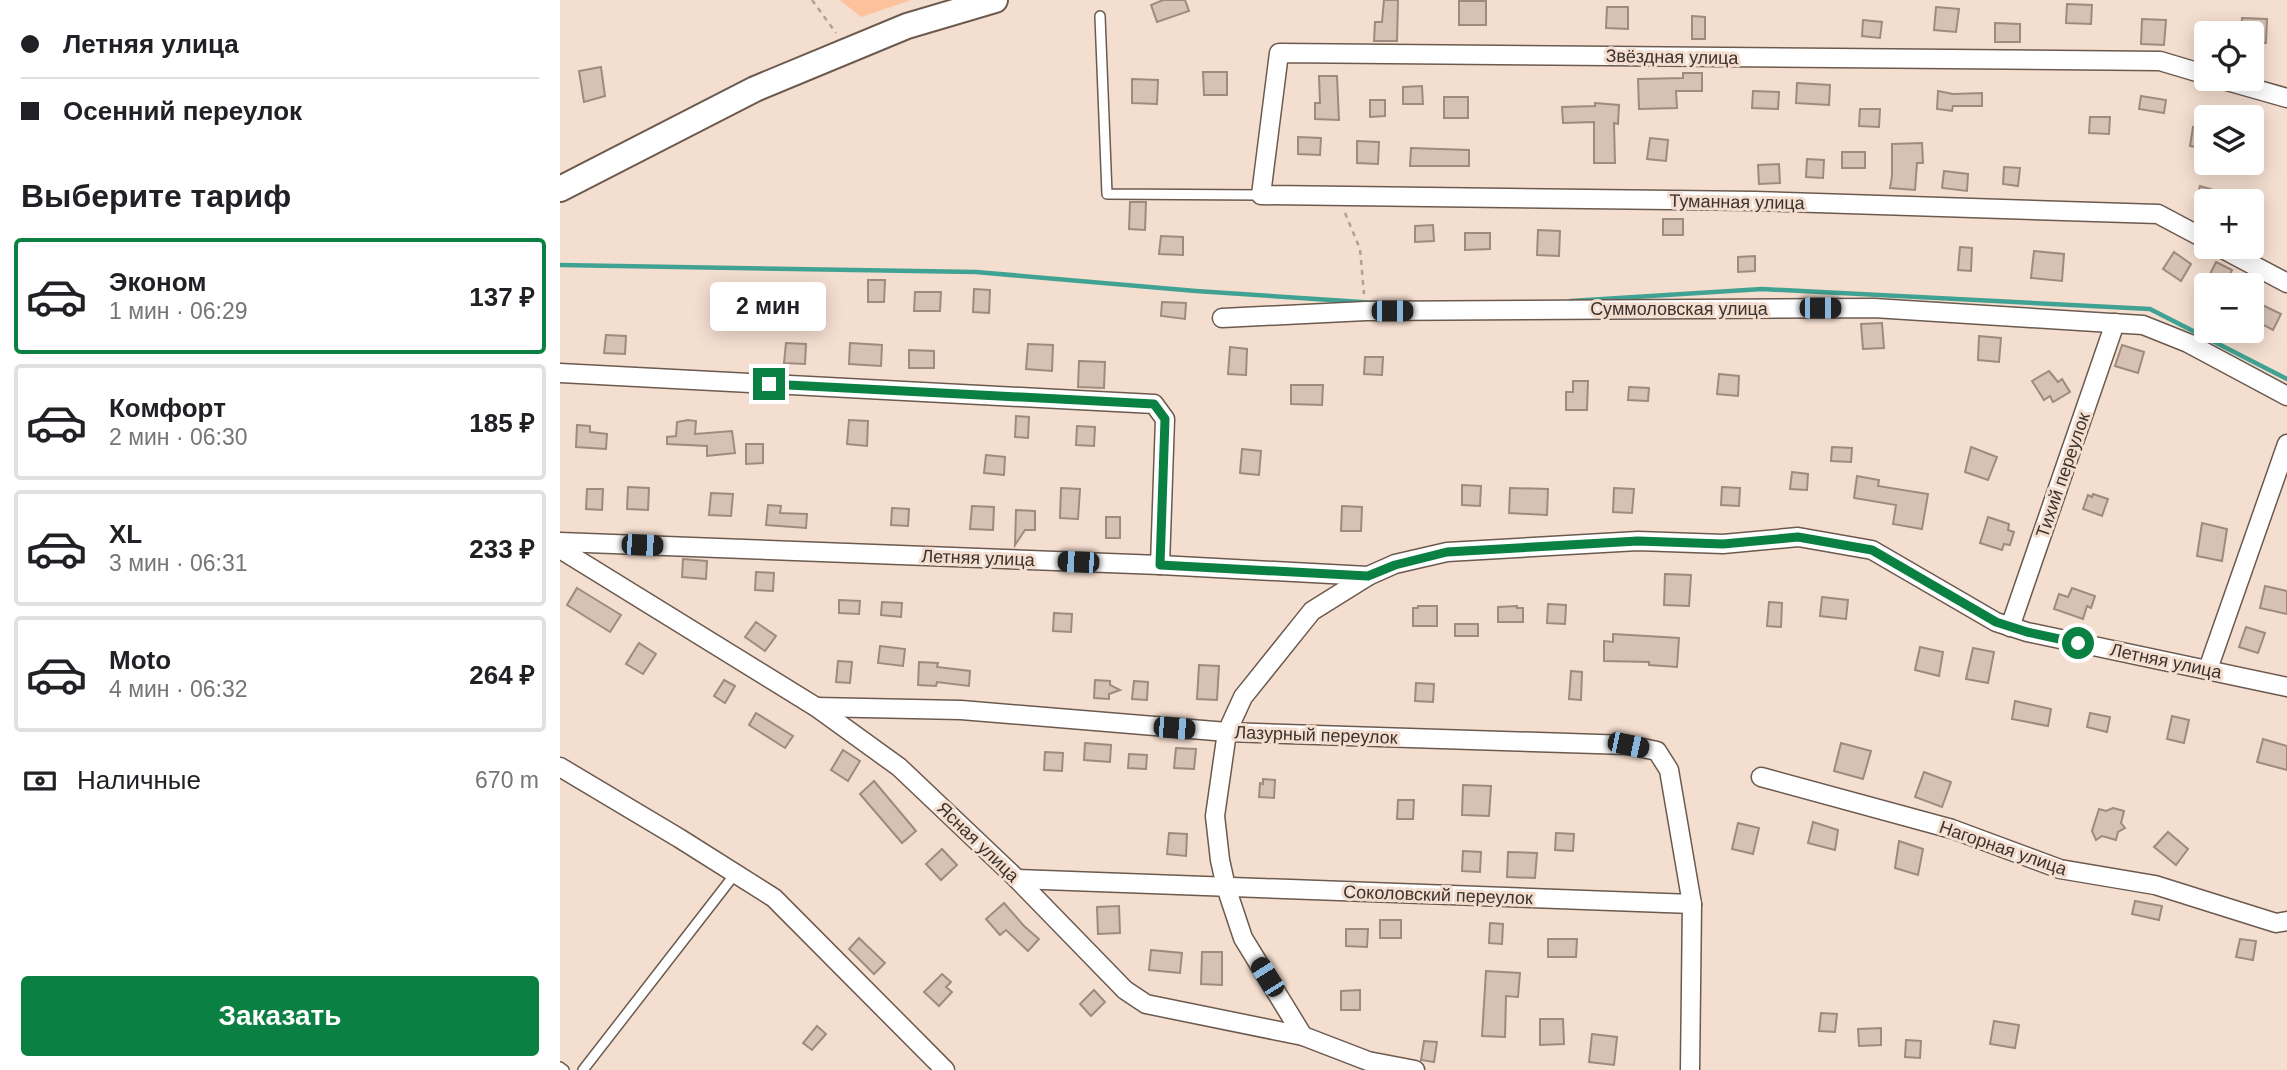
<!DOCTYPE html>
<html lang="ru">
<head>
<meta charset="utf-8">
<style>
	body { margin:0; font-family:Helvetica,sans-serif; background:#f2f2f2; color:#202124; height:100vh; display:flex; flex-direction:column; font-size:26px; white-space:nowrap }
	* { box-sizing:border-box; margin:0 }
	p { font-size:23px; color:#757577 }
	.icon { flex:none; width:38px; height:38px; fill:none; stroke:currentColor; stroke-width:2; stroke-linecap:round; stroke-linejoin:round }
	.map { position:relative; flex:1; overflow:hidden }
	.panel { display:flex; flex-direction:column; background:#fff; width:560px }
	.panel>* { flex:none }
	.hud { display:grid; align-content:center; height:154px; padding:0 21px; background:#fff }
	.controls { position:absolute; left:1634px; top:21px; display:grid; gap:14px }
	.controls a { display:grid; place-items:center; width:70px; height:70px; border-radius:7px; background:#fff; box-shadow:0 4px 18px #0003; font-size:35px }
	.end { position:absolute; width:32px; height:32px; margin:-16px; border:9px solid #0b8043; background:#fff; box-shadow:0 0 0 4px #fff }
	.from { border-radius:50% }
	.bubble { position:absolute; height:49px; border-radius:7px; background:#fff; box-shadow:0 4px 18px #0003; font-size:23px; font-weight:700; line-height:49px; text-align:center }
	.car { position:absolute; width:21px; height:42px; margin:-21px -10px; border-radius:9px; box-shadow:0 0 5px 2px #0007; background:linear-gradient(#222 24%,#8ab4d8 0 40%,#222 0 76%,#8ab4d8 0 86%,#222 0) }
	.hud b { display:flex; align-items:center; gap:24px; height:66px; font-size:26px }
	.hud b+b { border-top:2px solid #e0e0e0 }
	.hud i { width:18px; height:18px; background:#202124 }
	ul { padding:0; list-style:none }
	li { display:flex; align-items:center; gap:21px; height:116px; margin:0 14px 10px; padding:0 7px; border:4px solid #e0e0e0; border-radius:7px }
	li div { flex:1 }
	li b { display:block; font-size:26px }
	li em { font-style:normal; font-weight:700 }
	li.on { border-color:#0b8043 }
	li>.icon { width:63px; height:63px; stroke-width:1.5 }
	h2 { padding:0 21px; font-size:32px; line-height:84px }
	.pay { display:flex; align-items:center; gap:18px; height:77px; padding:0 21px; font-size:26px }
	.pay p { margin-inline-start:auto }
	.action { display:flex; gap:14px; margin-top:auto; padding:14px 21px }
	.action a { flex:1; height:80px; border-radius:7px; background:#0b8043; color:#fff; font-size:28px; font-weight:700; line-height:80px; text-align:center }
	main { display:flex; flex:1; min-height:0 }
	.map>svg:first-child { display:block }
</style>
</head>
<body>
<main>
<section class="panel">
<div class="hud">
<b><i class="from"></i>Летняя улица</b>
<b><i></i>Осенний переулок</b>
</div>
<h2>Выберите тариф</h2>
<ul>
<li class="on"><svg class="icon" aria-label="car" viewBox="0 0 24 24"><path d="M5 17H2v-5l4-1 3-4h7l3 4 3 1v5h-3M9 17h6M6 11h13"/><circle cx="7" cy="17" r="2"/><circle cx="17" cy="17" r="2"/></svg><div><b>Эконом</b><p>1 мин · 06:29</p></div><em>137 ₽</em></li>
<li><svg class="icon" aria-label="car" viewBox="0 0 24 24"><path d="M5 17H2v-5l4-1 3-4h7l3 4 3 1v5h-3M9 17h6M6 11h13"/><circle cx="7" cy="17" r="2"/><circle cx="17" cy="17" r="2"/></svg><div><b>Комфорт</b><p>2 мин · 06:30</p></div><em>185 ₽</em></li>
<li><svg class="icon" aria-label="car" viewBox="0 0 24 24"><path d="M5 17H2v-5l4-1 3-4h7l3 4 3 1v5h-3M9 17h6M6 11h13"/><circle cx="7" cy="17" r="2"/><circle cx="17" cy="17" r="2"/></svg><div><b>XL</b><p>3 мин · 06:31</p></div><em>233 ₽</em></li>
<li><svg class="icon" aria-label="car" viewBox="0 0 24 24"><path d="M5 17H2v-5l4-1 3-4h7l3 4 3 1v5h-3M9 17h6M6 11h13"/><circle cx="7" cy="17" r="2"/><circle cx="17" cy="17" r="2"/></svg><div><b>Moto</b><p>4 мин · 06:32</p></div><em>264 ₽</em></li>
</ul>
<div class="pay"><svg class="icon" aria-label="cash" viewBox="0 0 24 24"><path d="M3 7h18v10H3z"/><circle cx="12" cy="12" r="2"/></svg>Наличные<p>670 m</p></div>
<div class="action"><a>Заказать</a></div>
</section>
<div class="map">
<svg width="1727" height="1070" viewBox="0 0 1727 1070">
	<rect width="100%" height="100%" fill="#f4ded0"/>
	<!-- green -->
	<path fill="#fdc19c" d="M280,0H351L301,17Z"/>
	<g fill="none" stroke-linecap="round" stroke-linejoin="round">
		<!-- stream -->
		<g stroke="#40a293" stroke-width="4.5">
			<path d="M0,265L416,272L636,291L817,303"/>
			<path d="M1011,301L1202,289L1590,309L1727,379"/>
		</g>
	</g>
	<!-- building -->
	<g fill="#d6c1b4" stroke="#9f8a7e" stroke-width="2">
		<path d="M603,0H625L629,11L597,22L591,5Z"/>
		<path d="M824,0H838L837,41H814L815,22H822Z"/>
		<rect x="899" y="1" width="27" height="24"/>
		<path d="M1507,4L1532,5L1531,24L1506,23Z"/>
		<path d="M1047,7H1068V29L1046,28Z"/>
		<path d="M1376,7L1399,9L1396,32L1374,30Z"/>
		<path d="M1132,16L1145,17V39H1132Z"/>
		<path d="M1682,18L1707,19L1706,43L1692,42V33H1681Z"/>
		<path d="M1582,19L1606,20L1604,45L1581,44Z"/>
		<path d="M1303,20L1322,22L1320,38L1302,36Z"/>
		<path d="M1435,23L1460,24V42H1435Z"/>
		<path d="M41,67L45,96L24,102L19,71Z"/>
		<path d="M643,72H667V95H644Z"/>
		<path d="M1123,73H1142V91H1116L1117,108L1079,109L1078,79L1123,78Z"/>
		<path d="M759,76H777L779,120L755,119V103H760Z"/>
		<path d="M572,79L598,80L597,104L572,103Z"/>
		<path d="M1237,83L1270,85L1269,105L1236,103Z"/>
		<path d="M862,86L863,104H843V87Z"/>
		<path d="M1193,91L1219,92L1218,109L1192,108Z"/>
		<path d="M1378,91L1393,94L1422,93V106H1393L1392,111L1377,109Z"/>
		<path d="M1581,96L1606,100L1604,113L1579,109Z"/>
		<rect x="884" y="97" width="24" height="21"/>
		<path d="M810,100H825V116L810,117Z"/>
		<path d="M1035,103L1059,105L1058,124L1054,123L1055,163H1034V122L1003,123L1002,107L1035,106Z"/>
		<path d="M1300,109H1320L1319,127L1299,126Z"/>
		<path d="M1530,117H1550L1549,134L1529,133Z"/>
		<path d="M1633,127L1647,129V149L1630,146Z"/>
		<path d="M738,137L761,138L760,155L738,154Z"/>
		<path d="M1090,138L1108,140L1106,161L1087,159Z"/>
		<path d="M797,141L819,142L818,164L797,163Z"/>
		<path d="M1362,143L1363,163H1357L1355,190L1330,188L1332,176V144Z"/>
		<path d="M851,148L909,150V166H850Z"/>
		<rect x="1282" y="152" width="23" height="16"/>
		<path d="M1247,159L1264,160L1263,178L1246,177Z"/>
		<path d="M1219,164L1220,183L1199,184L1198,165Z"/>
		<path d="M1444,167L1460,168L1458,186L1443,184Z"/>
		<path d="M1384,171L1408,174L1407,191L1382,188Z"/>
		<path d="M1640,186L1660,192L1658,201H1636Z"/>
		<path d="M570,202H586L585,230L569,229Z"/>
		<rect x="1103" y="219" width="20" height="16"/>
		<path d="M873,225L874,241L855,242V226Z"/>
		<path d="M978,230L1000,231L999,256L977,255Z"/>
		<path d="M905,233H930V249L905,250Z"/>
		<path d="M601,236L623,237V255L599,254Z"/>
		<path d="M1400,247L1412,248L1411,271L1398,270Z"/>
		<path d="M1474,251L1504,254L1502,281L1471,278Z"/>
		<path d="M1614,252L1631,264L1621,281L1603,269Z"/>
		<path d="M1195,256V271L1178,272V257Z"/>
		<path d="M1656,262L1672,270L1665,285L1648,278Z"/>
		<path d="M308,280H325L324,302H308Z"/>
		<path d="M414,289L430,290L429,313L413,312Z"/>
		<path d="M355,292H381L380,311H354Z"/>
		<path d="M1692,300L1721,314L1713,330L1692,319Z"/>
		<path d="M602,302L626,303L625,319L601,316Z"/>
		<path d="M1322,323L1324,348L1303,349L1301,324Z"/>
		<path d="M46,335L66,336L65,354L44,353Z"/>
		<path d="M1419,336L1441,338L1439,362L1418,360Z"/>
		<path d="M226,343L246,344L245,364L224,363Z"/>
		<path d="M290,343L322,345L321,366L289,364Z"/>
		<path d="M468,344L493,345L492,371L466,369Z"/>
		<path d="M1562,345L1584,352L1578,373L1555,366Z"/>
		<path d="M670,347L687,349L686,375L668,374Z"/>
		<path d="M349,350L374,351V368H349Z"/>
		<path d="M805,357H823L822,375L804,374Z"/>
		<path d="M519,361L545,362L544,388L518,387Z"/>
		<path d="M1489,371L1498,382L1502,379L1510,392L1493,402L1490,396L1484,400L1472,381Z"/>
		<path d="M1159,374L1179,376L1178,396L1157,394Z"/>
		<path d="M1013,381H1028L1027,410H1006V392H1013Z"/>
		<path d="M731,385H763L762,405L731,404Z"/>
		<path d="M1069,387L1089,388L1088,401L1068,400Z"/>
		<path d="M456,416L469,417L468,438L455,437Z"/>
		<path d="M128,420L136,421L135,434L172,431L175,453L147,456V446L107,444V437L116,436L117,422Z"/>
		<path d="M289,420L308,421L307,446L287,444Z"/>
		<path d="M17,425L30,426V432L47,434L46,449L16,447Z"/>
		<path d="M517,426L535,427L534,446L516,445Z"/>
		<path d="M186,444H203V463L186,464Z"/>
		<path d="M1272,447L1292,448L1291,462L1271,461Z"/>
		<path d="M1411,447L1437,457L1428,480L1405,472Z"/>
		<path d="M682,449L701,451L699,475L680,473Z"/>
		<path d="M426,455L445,457L444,475L424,473Z"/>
		<path d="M1232,472L1248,474L1247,490L1230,489Z"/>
		<path d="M1297,476L1319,480L1318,486L1368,494L1362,529L1333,524L1336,505L1294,498Z"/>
		<path d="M902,485L921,486L920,506L902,505Z"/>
		<path d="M68,487L89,488L88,510L67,509Z"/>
		<path d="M1162,487L1180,488L1179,506L1161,505Z"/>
		<path d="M501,488L520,489L518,519L500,518Z"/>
		<path d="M950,488L988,489L987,515L949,513Z"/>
		<path d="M1054,488L1074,489L1072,513L1053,512Z"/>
		<path d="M27,489H43L42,510L26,509Z"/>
		<path d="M151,493L173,494L171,516L149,515Z"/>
		<path d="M1533,494L1548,499L1542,516L1523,509L1528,495L1532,497Z"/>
		<path d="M208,505L221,506L220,513L247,514L246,528L206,525Z"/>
		<path d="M412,506L434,507L433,530L410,529Z"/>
		<path d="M782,506L802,507L801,531H781Z"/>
		<path d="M332,508L349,509L348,526L331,525Z"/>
		<path d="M456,510L475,511V530H465L455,545Z"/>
		<rect x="546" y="517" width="14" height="21"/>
		<path d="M1428,517L1449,524L1448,530L1454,532L1450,545L1444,544L1442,550L1420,543Z"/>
		<path d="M1642,523L1667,529L1662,561L1637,556Z"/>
		<path d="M123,559L147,561L146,579L122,577Z"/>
		<path d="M196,572L214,573L213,591L195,590Z"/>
		<path d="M1105,574L1131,575L1129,606L1104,605Z"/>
		<path d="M1705,586L1727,591V614L1700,608Z"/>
		<path d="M17,588L61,615L50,632L7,605Z"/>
		<path d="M1512,588L1535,596L1531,608L1527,606L1523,619L1494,609L1499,594L1508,597Z"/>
		<path d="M1262,597L1288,600L1286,619L1260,616Z"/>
		<path d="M279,600L300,601L299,614L279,613Z"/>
		<path d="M322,602L342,603L341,617L321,615Z"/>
		<path d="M1209,602L1222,603L1221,627L1207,626Z"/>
		<path d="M988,604L1006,605L1005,624L987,623Z"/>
		<path d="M858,606H877V626H853V608H858Z"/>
		<path d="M957,606V608H963V622H938V607Z"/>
		<path d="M494,613L512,614L511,632L493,631Z"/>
		<path d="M196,622L216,636L205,651L185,637Z"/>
		<rect x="895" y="624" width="23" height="12"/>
		<path d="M1686,627L1705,633L1698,653L1679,647Z"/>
		<path d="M1053,634L1119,638L1117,667L1089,665V662L1044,661V641L1053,642Z"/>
		<path d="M79,643L96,654L83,674L66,664Z"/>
		<path d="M320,646L345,649L343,666L318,663Z"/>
		<path d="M1360,647L1383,652L1379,676L1355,670Z"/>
		<path d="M1413,648L1434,652L1428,683L1406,679Z"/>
		<path d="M278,661L292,662L290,683L276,682Z"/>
		<path d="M359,662L378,663L377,667L410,671L409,686L377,682L376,686L358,685Z"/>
		<path d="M639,665L659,666L657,700L637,699Z"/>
		<path d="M1011,671L1022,672L1021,700L1009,699Z"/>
		<path d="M164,680L175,686L165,703L154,696Z"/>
		<path d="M535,680L550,681V685L560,690L549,694V699L534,698Z"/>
		<path d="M574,681L588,682L587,700L572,699Z"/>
		<path d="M856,683L874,684L873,702L855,701Z"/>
		<path d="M1455,701L1491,709L1488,726L1452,719Z"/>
		<path d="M196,713L233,736L225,748L189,725Z"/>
		<path d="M1530,713L1550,717L1547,732L1527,727Z"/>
		<path d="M1612,716L1629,720L1624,743L1607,739Z"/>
		<path d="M1703,739L1727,746V770L1697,762Z"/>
		<path d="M525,743L551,745L550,762L524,760Z"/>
		<path d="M1281,743L1311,751L1303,779L1274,771Z"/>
		<path d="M616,748L636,749L634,769L614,768Z"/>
		<path d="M283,750L300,761L288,781L271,770Z"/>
		<path d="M485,752L503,753L502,771L484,770Z"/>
		<path d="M569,754L587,755L586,769L568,768Z"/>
		<path d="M1364,772L1391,782L1382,807L1355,797Z"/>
		<path d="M703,779L715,780L714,798L699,797L700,783L703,784Z"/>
		<path d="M314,781L356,831L342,843L300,794Z"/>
		<path d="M903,785L931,786L929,816L902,815Z"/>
		<path d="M838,800H854L853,819H837Z"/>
		<path d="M1553,808L1564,811L1561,823L1565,828L1558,832L1556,840L1542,836L1536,840L1532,831L1539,809L1546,811Z"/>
		<path d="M1253,822L1278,830L1275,850L1248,843Z"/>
		<path d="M1178,823L1199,828L1193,854L1172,849Z"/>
		<path d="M1608,832L1628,849L1616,865L1594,847Z"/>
		<path d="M609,833L627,834L626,856L607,854Z"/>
		<path d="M996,833L1014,834L1013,851L995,850Z"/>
		<path d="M1339,841L1363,849L1358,875L1335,868Z"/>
		<path d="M382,849L397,865L381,880L366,864Z"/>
		<path d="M903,851L921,852L920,872L902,871Z"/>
		<path d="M948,852L977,853L975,878L947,877Z"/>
		<path d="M1575,901L1602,906L1599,920L1572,914Z"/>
		<path d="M444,903L464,926L479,939L468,951L446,930L440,935L426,919Z"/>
		<path d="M559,906L560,933L538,934L537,907Z"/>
		<rect x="820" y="920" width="21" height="18"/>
		<path d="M930,923L943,924L942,944L929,943Z"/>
		<path d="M786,929H808L807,947L786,946Z"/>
		<path d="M299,938L325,963L314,974L289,949Z"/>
		<path d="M988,939H1017L1016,957H988Z"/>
		<path d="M1680,939L1696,941L1693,960L1676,957Z"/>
		<path d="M591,950L622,953L620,973L589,970Z"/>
		<path d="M642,952H662V985L641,984Z"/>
		<path d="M926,971L960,973L958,997L946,996L945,1037L922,1036Z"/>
		<path d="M382,974L391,982L386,987L392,992L379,1006L364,992Z"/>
		<path d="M534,990L545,1002L531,1016L520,1004Z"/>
		<path d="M800,990V1010H781V991Z"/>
		<path d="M1261,1013L1277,1014L1275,1032L1259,1031Z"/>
		<path d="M980,1019H1003L1004,1044L980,1045Z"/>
		<path d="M1434,1021L1459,1025L1455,1048L1430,1044Z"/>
		<path d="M257,1026L266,1034L252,1050L243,1043Z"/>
		<path d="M1321,1028V1045L1299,1046L1298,1029Z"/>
		<path d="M1032,1034L1057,1037L1054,1065L1029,1062Z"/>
		<path d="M1346,1040L1361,1041L1360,1058L1345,1057Z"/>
		<path d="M864,1041L877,1042L874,1062L861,1060Z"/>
	</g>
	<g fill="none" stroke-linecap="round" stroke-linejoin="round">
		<!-- lane casing -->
		<g stroke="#6c5a4e" stroke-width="12">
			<g id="lane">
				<path d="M540,16L547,194L701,195"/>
				<path d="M0,1067L4,1070"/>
				<path d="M23,1070L175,874"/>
			</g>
		</g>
		<!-- street casing -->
		<g stroke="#6c5a4e" stroke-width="21">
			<g id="street">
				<path d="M1647,75L1600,61L719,53L701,195L1195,201L1598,214L1647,240"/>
				<path d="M1660,79L1727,98"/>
				<path d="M1659,247L1727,283"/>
				<path d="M662,318L806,311L1314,308L1583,325L1628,343L1727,396"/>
				<path d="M0,373L594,404L605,419L600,565"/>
				<path d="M0,542L600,565L808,576L835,564L887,552L1078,541L1163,544L1238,537L1312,550L1436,622L1467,632L1727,687"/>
				<path d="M0,549L256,707L339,767L457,879L565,990L586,1004L743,1036L808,1061L855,1070"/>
				<path d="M1450,627L1555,323"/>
				<path d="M1648,669L1727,444"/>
				<path d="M256,707L401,710L667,732L1068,745L1097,751L1109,770L1132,904"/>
				<path d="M0,767L119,838L214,898L385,1070"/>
				<path d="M1201,777L1392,829L1500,869L1595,885L1716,923L1727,921"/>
				<path d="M457,879L1132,904L1130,1070"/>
				<path d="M743,1036L683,938L666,887L660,860L655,816L667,732L683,697L752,611L808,576"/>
			</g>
		</g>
		<!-- secondary casing -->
		<g stroke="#6c5a4e" stroke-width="28">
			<path id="secondary" d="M0,189L195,89L347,26L435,0"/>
		</g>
		<!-- path -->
		<g stroke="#b1a095" stroke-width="2.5" stroke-dasharray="5 5" stroke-linecap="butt">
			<path d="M252,0L276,33"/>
			<path d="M785,213L800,249L804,294"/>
		</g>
		<!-- lane -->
		<use href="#lane" stroke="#fff" stroke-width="9"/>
		<!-- street -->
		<use href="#street" stroke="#fff" stroke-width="18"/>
		<!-- secondary -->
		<use href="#secondary" stroke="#fff" stroke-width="24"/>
	</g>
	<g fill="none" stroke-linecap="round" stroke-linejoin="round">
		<!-- route -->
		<path stroke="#0b8043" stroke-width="9" d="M209,384L594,404L605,419L600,565L808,576L835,565L887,552L1078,541L1163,544L1238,537L1312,550L1436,622L1467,632L1518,643"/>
	</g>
	<g text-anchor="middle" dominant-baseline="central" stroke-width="6" stroke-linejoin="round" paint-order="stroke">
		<!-- street labels -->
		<g font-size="18" fill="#3c332e" stroke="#f4ded0">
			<text transform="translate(1112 57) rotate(1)">Звёздная улица</text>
			<text transform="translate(1177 202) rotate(1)">Туманная улица</text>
			<text x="1119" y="309">Суммоловская улица</text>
			<text transform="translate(1503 475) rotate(-71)">Тихий переулок</text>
			<text transform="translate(418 558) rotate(2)">Летняя улица</text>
			<text transform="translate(1606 661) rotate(12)">Летняя улица</text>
			<text transform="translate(756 735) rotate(2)">Лазурный переулок</text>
			<text transform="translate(418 842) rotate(44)">Ясная улица</text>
			<text transform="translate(1443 848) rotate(19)">Нагорная улица</text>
			<text transform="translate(878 895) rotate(2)">Соколовский переулок</text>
		</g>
	</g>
</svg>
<div class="controls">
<a><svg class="icon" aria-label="locate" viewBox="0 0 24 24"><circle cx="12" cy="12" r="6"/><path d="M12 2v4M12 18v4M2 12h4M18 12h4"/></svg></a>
<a><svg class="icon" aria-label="layers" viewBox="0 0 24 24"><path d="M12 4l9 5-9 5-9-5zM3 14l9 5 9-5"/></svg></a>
<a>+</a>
<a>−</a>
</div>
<i class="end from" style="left:1518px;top:643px"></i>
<i class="end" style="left:209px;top:384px"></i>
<div class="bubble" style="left:150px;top:282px;width:116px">2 мин</div>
<i class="car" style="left:1260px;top:308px;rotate:90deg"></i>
<i class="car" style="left:832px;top:311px;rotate:90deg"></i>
<i class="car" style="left:82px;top:545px;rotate:92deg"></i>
<i class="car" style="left:518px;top:562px;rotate:272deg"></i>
<i class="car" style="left:614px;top:728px;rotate:95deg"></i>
<i class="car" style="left:1068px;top:745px;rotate:102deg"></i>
<i class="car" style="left:707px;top:977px;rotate:328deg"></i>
</div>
</main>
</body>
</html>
